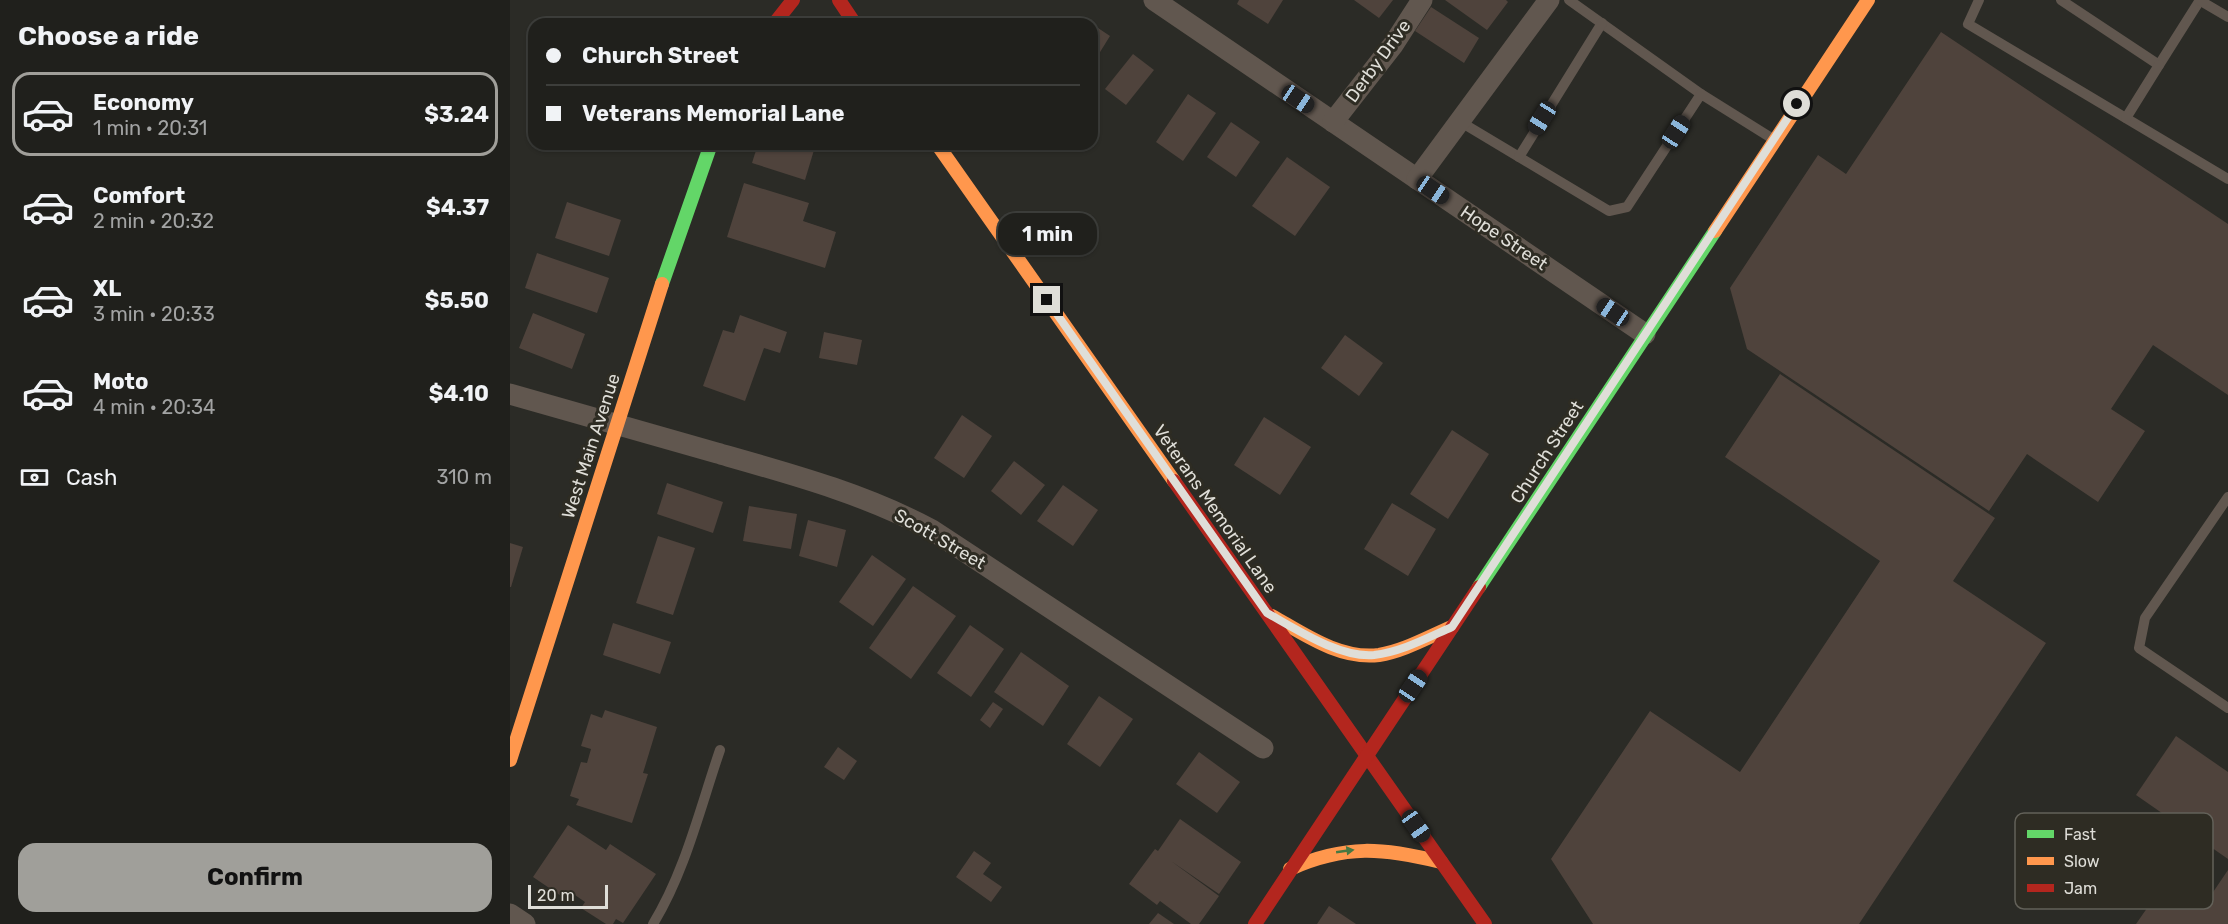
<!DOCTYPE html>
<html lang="en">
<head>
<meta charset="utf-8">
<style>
	body { margin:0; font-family:Rubik,sans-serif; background:#282825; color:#f1f3f6; height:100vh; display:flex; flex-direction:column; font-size:22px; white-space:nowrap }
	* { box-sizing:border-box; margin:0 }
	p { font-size:20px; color:#a2a3a3 }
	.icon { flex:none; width:33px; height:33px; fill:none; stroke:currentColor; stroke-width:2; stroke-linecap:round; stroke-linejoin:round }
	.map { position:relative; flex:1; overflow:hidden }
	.panel { display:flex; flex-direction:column; background:#20201c; width:510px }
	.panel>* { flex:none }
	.top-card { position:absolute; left:18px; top:18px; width:570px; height:132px; border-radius:18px; box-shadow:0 2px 4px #0004,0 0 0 2px #3d3e3b; display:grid; align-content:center; height:132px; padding:0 18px; background:#20201c }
	.scale { position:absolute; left:18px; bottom:15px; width:80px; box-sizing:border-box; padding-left:6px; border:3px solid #dfded8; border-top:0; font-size:16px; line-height:21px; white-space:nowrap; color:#dfded8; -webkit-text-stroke:4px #2e2c23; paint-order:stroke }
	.end { position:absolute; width:27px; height:27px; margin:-14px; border:8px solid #dfded8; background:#111; box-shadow:0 0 0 3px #111 }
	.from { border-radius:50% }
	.bubble { position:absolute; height:42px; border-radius:18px; background:#20201c; box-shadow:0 2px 4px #0004,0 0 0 2px #3d3e3b; font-size:20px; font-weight:700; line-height:42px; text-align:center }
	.car { position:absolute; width:18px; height:36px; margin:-18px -9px; border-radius:8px; box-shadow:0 0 4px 2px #0007; background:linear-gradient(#222 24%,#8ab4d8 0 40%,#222 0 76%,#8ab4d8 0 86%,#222 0) }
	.top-card b { display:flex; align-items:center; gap:21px; height:57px; font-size:22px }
	.top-card b+b { border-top:2px solid #3d3e3b }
	.top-card i { width:15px; height:15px; background:#f1f3f6 }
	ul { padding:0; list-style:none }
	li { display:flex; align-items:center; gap:18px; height:84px; margin:0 12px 9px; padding:0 6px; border:3px solid transparent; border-radius:18px }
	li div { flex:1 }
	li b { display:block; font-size:22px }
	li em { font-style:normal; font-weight:700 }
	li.on { border-color:#a09f9a }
	li>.icon { width:54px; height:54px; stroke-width:1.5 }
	h2 { padding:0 18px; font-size:27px; line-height:72px }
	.pay { display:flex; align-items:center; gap:15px; height:66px; padding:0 18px; font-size:22px }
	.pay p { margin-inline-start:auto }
	.cta { display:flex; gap:12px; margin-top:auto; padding:12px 18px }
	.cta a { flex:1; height:69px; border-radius:18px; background:#a09f9a; color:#111; font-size:24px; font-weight:700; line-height:69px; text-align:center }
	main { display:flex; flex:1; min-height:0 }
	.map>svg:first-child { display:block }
</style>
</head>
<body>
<main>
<section class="panel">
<h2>Choose a ride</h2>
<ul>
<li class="on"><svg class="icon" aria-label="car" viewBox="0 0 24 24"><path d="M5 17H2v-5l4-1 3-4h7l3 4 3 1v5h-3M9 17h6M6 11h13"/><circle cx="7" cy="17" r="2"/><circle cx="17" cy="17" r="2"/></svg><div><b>Economy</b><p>1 min · 20:31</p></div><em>$3.24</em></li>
<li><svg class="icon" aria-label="car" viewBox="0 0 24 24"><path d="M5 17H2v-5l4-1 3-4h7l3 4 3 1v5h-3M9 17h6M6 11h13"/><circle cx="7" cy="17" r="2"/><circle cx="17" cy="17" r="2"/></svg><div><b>Comfort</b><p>2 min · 20:32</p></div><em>$4.37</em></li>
<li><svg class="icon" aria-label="car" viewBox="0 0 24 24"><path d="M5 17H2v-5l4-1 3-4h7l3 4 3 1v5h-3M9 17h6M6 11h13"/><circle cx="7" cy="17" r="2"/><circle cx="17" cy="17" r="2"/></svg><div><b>XL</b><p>3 min · 20:33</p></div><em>$5.50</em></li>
<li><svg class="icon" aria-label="car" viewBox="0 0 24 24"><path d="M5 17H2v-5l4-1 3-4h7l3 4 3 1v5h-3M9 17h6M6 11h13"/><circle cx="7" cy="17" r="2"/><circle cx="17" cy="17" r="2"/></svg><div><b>Moto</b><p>4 min · 20:34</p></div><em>$4.10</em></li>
</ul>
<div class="pay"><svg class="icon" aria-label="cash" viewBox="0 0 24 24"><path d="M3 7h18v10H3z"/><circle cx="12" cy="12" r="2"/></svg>Cash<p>310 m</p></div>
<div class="cta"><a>Confirm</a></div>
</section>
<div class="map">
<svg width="1718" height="924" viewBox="0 0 1718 924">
	<rect width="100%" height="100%" fill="#2b2b26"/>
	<!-- building -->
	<g fill="#4f433c">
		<path d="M729,0H773L758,24L727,4Z"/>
		<path d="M844,0H883L869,18Z"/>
		<path d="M935,0H996L998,2L977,30Z"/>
		<path d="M921,7L969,38L954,63L905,31Z"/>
		<path d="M573,18L600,36L582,65V24H569Z"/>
		<path d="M1431,32L1718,224V395L1643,345L1601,409L1635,431L1588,502L1517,454L1479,511L1237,349L1220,288L1308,155L1336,174Z"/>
		<path d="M623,54L644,70L616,105L595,89Z"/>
		<path d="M678,94L706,113L673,161L646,142Z"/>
		<path d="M721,122L750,142L726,177L697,157Z"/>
		<path d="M248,144H284L304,150L295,180L242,163Z"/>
		<path d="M777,157L820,187L785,236L742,206Z"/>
		<path d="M234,183L299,203L293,221L326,232L315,268L217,237Z"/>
		<path d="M57,202L111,220L99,256L45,238Z"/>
		<path d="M27,253L99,278L87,313L15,288Z"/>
		<path d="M23,313L75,334L62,369L9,348Z"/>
		<path d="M230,315L277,332L270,353L254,348L235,401L193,386L213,330L224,333Z"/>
		<path d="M314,332L352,340L347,365L309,358Z"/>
		<path d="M835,335L873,363L849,396L811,368Z"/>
		<path d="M1270,374L1485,518L1443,581L1536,643L1349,924H1083L1041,859L1140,711L1230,772L1370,561L1215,457Z"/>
		<path d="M452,415L482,436L454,478L424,458Z"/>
		<path d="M754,417L801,447L770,495L724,465Z"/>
		<path d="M942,430L979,454L938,519L900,494Z"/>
		<path d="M504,461L535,485L511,515L481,491Z"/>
		<path d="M157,483L213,502L203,533L147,514Z"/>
		<path d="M553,485L588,510L563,546L527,521Z"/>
		<path d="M882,503L926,529L898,576L854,549Z"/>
		<path d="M239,506L287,514L281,549L233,541Z"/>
		<path d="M298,520L336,530L327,567L289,556Z"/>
		<path d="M148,536L185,548L163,615L126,603Z"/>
		<path d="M0,543L13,547L1,587H0Z"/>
		<path d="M362,555L396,579L363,626L329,602Z"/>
		<path d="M403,586L446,616L401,679L359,648Z"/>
		<path d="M103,623L161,642L150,674L93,655Z"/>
		<path d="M460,625L494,649L461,697L427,673Z"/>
		<path d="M511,652L559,686L533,726L484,692Z"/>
		<path d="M589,696L623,719L590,767L557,744Z"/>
		<path d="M483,702L493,709L480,728L470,720Z"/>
		<path d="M95,710L147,727L133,773L138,774L122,823L66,805L69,799L60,796L71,762L77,763L81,749L71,746L81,714L92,718Z"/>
		<path d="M1666,736L1718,772V859L1626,795Z"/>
		<path d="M328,747L347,761L334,780L314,767Z"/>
		<path d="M689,752L730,782L707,813L666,784Z"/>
		<path d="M670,819L731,862L709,894L661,861L709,896L689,924H681L650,901L647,905L619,884L645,849L648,851Z"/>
		<path d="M58,825L96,850L100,844L146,874L113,923L106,919L103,924H96L71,908L75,902L65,895L60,902L23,877Z"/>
		<path d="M464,851L481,863L473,874L492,887L481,902L446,877Z"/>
		<path d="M1718,870V924H1626L1658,878L1695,904Z"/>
		<path d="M819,906L846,924H807Z"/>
		<path d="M648,913L664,924H639Z"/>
	</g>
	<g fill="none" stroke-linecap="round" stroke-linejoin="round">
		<!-- lane -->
		<g stroke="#61574f" stroke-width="10">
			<path d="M1059,0L1191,94"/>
			<path d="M1469,0L1458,24L1718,179"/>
			<path d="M1551,0L1649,65L1690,0"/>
			<path d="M1689,0L1718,17"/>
			<path d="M1616,118L1649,65"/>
			<path d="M949,121L1099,211L1117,207L1191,94L1263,139"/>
			<path d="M1009,157L1092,23"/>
			<path d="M1718,497L1635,618L1629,648L1718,708"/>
			<path d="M143,924C175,872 190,808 210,750"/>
		</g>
		<!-- street -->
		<g stroke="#61574f" stroke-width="21">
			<path d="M644,0L1135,334"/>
			<path d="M823,122L883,45L912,0"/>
			<path d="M907,179L1039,0"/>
			<path d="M0,394C69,414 138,434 207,453C281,474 355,494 422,530L753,748"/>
			<path d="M0,914L15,924"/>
		</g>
		<!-- fast -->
		<g stroke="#63d668" stroke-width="14">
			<path d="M152,284L201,144"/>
			<path d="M969,587L1205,231"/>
		</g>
		<!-- slow -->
		<g stroke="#ff974d" stroke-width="14">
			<path d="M427,144L664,481"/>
			<path d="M1205,231L1358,0"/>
			<path d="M762,616C794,634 830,660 869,655C894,651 918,637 942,627"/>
			<path d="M0,760L152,284"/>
			<path d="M780,869C836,844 873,848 931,862"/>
		</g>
		<!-- jam -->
		<g stroke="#b3261e" stroke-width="14">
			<path d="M329,0L345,24"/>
			<path d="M264,24L283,0"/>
			<path d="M664,481L975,924"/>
			<path d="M745,924L969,587"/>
		</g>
	</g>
	<!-- one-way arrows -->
	<defs><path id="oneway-solid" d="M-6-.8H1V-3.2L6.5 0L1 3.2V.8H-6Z" transform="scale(1.5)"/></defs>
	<use fill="#467842" href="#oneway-solid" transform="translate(835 851) rotate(-8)"/>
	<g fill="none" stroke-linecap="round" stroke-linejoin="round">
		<!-- route -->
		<path stroke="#dfded8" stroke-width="8" d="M537,300L757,613C786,629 829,658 864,655C891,652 917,638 942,627L1287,104"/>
	</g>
	<g text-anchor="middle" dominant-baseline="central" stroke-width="6" stroke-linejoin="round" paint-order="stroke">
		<!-- street labels -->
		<g font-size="18" fill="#dfded8" stroke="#2e2c23">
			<text transform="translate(868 61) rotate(-54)">Derby Drive</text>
			<text transform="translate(994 238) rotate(34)">Hope Street</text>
			<text transform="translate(81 446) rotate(-72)">West Main Avenue</text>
			<text transform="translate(1037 452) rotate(-57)">Church Street</text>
			<text transform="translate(705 509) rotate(55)">Veterans Memorial Lane</text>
			<text transform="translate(430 539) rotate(30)">Scott Street</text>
		</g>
	</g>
	<!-- legend -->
	<rect x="1505" y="813" width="198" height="96" rx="9" fill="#2e2c23" stroke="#636159" stroke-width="1.5"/>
	<rect x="1517" y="830" width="27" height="8" fill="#63d668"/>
	<rect x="1517" y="857" width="27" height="8" fill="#ff974d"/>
	<rect x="1517" y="884" width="27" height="8" fill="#b3261e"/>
	<g font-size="16" fill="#dfded8">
		<text x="1554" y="840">Fast</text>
		<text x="1554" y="867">Slow</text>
		<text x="1554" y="894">Jam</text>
	</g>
</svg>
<div class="scale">20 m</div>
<i class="end from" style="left:1287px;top:104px"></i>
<i class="end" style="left:537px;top:300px"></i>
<div class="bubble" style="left:488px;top:213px;width:99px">1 min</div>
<i class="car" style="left:788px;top:99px;rotate:124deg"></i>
<i class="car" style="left:1032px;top:118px;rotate:212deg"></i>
<i class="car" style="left:1166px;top:132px;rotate:33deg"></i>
<i class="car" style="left:923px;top:190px;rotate:124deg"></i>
<i class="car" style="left:1103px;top:312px;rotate:304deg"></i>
<i class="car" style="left:903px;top:686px;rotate:34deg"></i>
<i class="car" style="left:906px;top:826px;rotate:145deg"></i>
<div class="top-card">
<b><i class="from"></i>Church Street</b>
<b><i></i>Veterans Memorial Lane</b>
</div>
</div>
</main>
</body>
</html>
